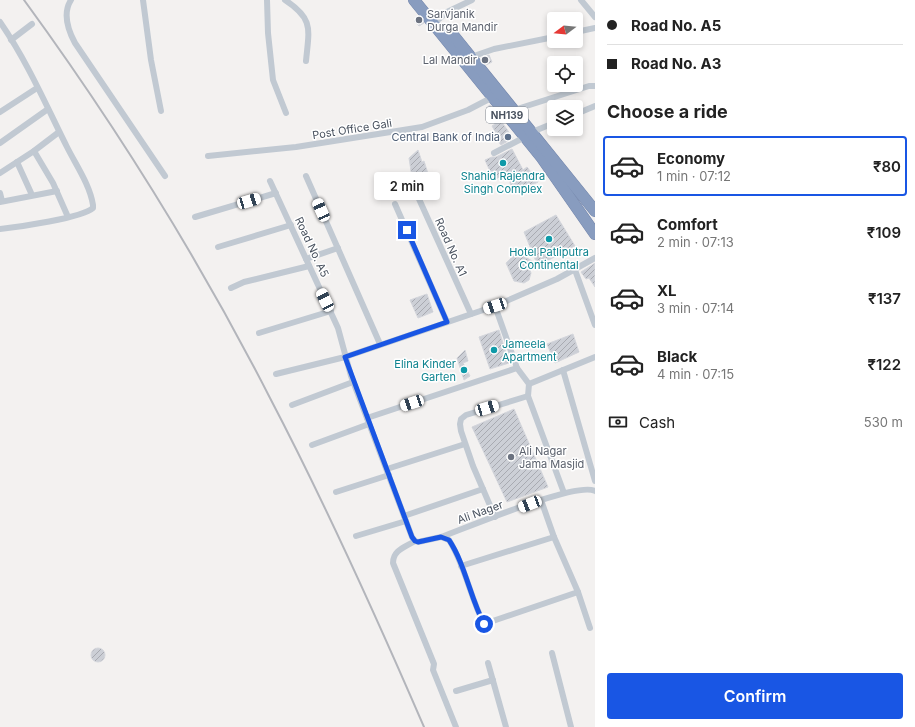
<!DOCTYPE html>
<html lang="en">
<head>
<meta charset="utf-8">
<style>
	body { margin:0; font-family:Inter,sans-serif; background:#f6f6f6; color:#222; height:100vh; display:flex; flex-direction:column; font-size:15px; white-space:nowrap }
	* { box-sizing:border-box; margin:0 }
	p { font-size:13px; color:#767676 }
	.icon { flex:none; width:22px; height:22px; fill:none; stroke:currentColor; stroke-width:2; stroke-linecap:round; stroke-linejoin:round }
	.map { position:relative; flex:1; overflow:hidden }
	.side { display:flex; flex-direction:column; background:#fff; width:320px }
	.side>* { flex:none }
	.top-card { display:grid; align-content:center; height:88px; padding:0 12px; background:#fff }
	.needle { width:26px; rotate:254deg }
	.buttons { position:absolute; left:547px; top:12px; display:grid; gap:8px }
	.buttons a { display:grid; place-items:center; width:36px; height:36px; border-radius:4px; background:#fff; box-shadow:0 2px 6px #0003; font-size:20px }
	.end { position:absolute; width:18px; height:18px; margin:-9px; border:5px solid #1956e4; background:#fff; box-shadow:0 0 0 2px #fff }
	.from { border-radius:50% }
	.bubble { position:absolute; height:28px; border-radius:4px; background:#fff; box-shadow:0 2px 6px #0003; font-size:13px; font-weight:600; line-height:28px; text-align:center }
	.car { position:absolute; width:12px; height:24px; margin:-12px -6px; border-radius:5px; box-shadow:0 0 3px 1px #0007; background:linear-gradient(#fff 24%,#345 0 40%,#fff 0 76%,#345 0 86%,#fff 0) }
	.top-card b { display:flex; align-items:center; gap:14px; height:38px; font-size:15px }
	.top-card b+b { border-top:1px solid #e0e0e0 }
	.top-card i { width:10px; height:10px; background:#222 }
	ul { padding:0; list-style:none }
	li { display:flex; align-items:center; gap:12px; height:60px; margin:0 8px 6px; padding:0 4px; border:2px solid transparent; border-radius:4px }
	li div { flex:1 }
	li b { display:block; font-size:15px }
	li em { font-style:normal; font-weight:600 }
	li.current { border-color:#1956e4 }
	li>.icon { width:36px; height:36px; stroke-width:1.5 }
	h2 { padding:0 12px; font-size:18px; line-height:48px }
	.pay { display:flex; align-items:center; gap:10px; height:44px; padding:0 12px; font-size:15px }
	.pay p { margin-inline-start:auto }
	.button { display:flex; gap:8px; margin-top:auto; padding:8px 12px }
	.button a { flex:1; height:46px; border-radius:4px; background:#1956e4; color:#fff; font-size:16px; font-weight:600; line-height:46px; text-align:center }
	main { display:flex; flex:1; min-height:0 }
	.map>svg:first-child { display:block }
</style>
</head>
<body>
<main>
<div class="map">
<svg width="595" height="727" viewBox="0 0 595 727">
	<defs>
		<pattern id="building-hatch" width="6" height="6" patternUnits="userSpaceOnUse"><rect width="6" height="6" fill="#cccfd6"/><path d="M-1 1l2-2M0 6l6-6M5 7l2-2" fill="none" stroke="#a8aab1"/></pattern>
	</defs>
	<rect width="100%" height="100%" fill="#f3f1f0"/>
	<!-- building -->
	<g fill="url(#building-hatch)" stroke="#d4d6dc">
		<path d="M419,17L424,23L419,26L414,21Z"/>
		<path d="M489,55L492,62L486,65L481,58Z"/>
		<path d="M490,105L500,118H499L513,138L501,145L498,141L500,140L492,126L495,124L486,108Z"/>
		<path d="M512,149L523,170L527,167L533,175V174L538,182L514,194L511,187L508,172L494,180L485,160L492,157H496Z"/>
		<path d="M418,150L422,162L424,161L430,180L416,184H413L409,158Z"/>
		<path d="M556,215L575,246L530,270L531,273L529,280L524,283L514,281L506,263L512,257L519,253L537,264L524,232Z"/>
		<path d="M595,263V287L589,278L586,279L581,272Z"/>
		<path d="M427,294L433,312L418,318L410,300Z"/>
		<path d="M499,330L509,363L490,369L479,337Z"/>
		<path d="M573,334L579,352L555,363L547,344Z"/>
		<path d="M465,350L468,361L463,363L470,376L464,380L457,358Z"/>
		<path d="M514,409L548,487L507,502L472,427Z"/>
		<circle cx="98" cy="655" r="7"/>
	</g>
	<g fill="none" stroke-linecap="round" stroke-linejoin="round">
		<!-- highway casing -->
		<g stroke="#7486ab" stroke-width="12">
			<g id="highway">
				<path d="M414,0L542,158L595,234"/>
				<path d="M453,35L595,211"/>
			</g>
		</g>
		<!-- street -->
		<g stroke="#c1c9d2" stroke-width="6">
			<path d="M71,0C62,14 68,30 75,43L165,176"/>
			<path d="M143,0L151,60L161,111"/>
			<path d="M267,0L268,33L273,80L286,113"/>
			<path d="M285,0C314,19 309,29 306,61"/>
			<path d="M581,0L595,17"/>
			<path d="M439,19L447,12L472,0"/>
			<path d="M0,22C27,61 46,105 67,147C76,165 90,185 93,205V208C82,218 18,227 0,229"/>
			<path d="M576,32L595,28"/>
			<path d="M11,40L32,24"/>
			<path d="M471,57L494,49L554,37"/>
			<path d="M514,110L589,86H595"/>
			<path d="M0,112L37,88"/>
			<path d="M576,114L595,106"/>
			<path d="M532,132L554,123"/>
			<path d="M0,143L48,109"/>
			<path d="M34,151L53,183L68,217"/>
			<path d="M494,153L525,137"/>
			<path d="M208,156L296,147L422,127L468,110L493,97"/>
			<path d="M17,162L32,195"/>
			<path d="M0,173L34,151L59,132"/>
			<path d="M306,176L380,344"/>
			<path d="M270,181L338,328L351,376L412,537L415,541L418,542L441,537L449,540C465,565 470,597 484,624L578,592L554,537L541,500"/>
			<path d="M414,188L471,314"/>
			<path d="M0,193L2,201"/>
			<path d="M0,202L57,191"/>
			<path d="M395,204L447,322"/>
			<path d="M195,217L276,193"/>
			<path d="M218,247L291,225"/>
			<path d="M306,259L338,248"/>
			<path d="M575,270L595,325"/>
			<path d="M231,288L244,282L309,266"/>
			<path d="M495,306L517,368L529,384L528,396L564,493"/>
			<path d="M259,333L331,311"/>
			<path d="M563,370L595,481"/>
			<path d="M276,374L345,357L495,306L557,279L595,258"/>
			<path d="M529,384L595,357"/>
			<path d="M292,405L353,382"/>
			<path d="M367,418L517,368"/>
			<path d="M312,445L369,424"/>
			<path d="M387,469L465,444"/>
			<path d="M336,492L389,475"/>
			<path d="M404,516L483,489"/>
			<path d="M495,517L473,466L461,431L460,424L461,419L466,415L528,396"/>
			<path d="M356,536L406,521"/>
			<path d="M441,537C466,528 577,481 595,491"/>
			<path d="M415,541C405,547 393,550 393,563L434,664L433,670L456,727"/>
			<path d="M461,566L554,537"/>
			<path d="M578,592L590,628"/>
			<path d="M552,653L571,727"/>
			<path d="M488,663L506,727"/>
			<path d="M456,691L493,680"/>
		</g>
		<!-- highway -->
		<use href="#highway" stroke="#889cbf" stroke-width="11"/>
		<!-- rail -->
		<path stroke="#b3b5bb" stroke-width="2" d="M24,0C116,126 199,259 270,398C326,505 376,616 424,727"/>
	</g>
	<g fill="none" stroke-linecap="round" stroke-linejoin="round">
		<!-- route -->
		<path stroke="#1956e4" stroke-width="5" d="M407,230L447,322L345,357L412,537L415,541L418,542L441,537L449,540C465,564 470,597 484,624"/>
	</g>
	<!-- markers -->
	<g fill="#6b7280" stroke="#fff" stroke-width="1.5">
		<circle cx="419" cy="20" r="4"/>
		<circle cx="485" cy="60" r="4"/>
		<circle cx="511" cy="457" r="4"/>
	</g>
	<circle fill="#5c6f8a" stroke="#fff" stroke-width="1.5" cx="508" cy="137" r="4"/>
	<g fill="#0f9aa8" stroke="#fff" stroke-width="1.5">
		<circle cx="503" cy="163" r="4"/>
		<circle cx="549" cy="239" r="4"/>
		<circle cx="494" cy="350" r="4"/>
		<circle cx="464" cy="370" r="4"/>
	</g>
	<g text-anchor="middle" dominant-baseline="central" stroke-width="3" stroke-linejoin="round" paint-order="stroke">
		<!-- shield labels -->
		<rect fill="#fff" stroke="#7f858e" stroke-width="1" x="486" y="107" width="42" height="16" rx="3"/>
		<g font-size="10" font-weight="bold" fill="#48515e">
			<text x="507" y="115">NH139</text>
		</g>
		<!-- worship labels -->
		<g font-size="11" fill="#5b616d" stroke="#fff" text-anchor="start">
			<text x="427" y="14">Sarvjanik<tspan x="427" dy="13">Durga Mandir</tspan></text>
			<text x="477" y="60" text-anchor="end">Lal Mandir</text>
			<text x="519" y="451">Ali Nagar<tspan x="519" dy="13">Jama Masjid</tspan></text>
		</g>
		<!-- street labels -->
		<g font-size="11" fill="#48515e" stroke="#fff">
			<text transform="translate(352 129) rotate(-9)">Post Office Gali</text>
			<text transform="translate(312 247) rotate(65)">Road No. A5</text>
			<text transform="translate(451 247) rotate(66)">Road No. A1</text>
			<text transform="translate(480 512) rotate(-20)">Ali Nager</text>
		</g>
		<!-- service labels -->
		<g font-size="11" fill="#4e5e75" stroke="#fff" text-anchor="end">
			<text x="500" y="137">Central Bank of India</text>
		</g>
		<!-- culture labels -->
		<g font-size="11" fill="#0d838f" stroke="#fff">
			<text x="503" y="176">Shahid Rajendra<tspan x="503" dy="13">Singh Complex</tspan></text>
			<text x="549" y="252">Hotel Patliputra<tspan x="549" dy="13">Continental</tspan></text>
			<text x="502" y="344" text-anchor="start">Jameela<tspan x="502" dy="13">Apartment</tspan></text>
			<text x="456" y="364" text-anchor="end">Elina Kinder<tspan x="456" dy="13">Garten</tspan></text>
		</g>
	</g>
</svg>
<div class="buttons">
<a><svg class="needle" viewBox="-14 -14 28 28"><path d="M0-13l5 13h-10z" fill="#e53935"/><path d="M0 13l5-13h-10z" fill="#767676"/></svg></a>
<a><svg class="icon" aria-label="locate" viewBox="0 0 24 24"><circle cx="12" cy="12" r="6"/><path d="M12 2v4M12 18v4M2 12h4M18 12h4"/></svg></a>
<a><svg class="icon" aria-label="layers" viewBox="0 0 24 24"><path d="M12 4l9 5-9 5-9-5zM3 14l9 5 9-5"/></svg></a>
</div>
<i class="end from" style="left:484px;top:624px"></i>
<i class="end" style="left:407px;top:230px"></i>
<div class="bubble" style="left:374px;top:172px;width:66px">2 min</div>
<i class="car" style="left:249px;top:201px;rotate:73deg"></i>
<i class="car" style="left:321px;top:210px;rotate:336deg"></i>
<i class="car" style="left:325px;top:300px;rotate:334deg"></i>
<i class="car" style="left:495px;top:306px;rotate:252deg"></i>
<i class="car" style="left:412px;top:403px;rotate:252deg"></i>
<i class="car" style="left:487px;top:408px;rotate:73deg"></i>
<i class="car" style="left:530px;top:504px;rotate:249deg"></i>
</div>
<section class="side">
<div class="top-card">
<b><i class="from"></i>Road No. A5</b>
<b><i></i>Road No. A3</b>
</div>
<h2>Choose a ride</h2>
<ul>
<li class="current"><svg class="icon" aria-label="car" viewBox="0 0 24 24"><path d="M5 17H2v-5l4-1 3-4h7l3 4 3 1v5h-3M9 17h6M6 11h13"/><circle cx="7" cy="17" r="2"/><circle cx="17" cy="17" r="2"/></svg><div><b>Economy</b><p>1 min · 07:12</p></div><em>₹80</em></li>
<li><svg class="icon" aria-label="car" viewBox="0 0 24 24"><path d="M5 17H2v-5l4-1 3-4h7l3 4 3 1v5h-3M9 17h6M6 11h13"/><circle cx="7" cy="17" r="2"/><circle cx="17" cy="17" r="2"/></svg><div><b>Comfort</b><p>2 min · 07:13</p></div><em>₹109</em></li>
<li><svg class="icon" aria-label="car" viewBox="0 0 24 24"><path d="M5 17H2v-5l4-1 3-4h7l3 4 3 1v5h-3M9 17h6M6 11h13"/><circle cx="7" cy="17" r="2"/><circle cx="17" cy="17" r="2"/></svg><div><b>XL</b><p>3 min · 07:14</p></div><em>₹137</em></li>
<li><svg class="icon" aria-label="car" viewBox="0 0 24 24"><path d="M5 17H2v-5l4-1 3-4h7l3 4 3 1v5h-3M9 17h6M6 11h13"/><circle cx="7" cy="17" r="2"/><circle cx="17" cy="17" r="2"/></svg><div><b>Black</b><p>4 min · 07:15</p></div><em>₹122</em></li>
</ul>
<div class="pay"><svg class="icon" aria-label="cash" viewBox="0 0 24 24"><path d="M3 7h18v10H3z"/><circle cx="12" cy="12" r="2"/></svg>Cash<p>530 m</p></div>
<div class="button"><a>Confirm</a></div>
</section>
</main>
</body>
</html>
